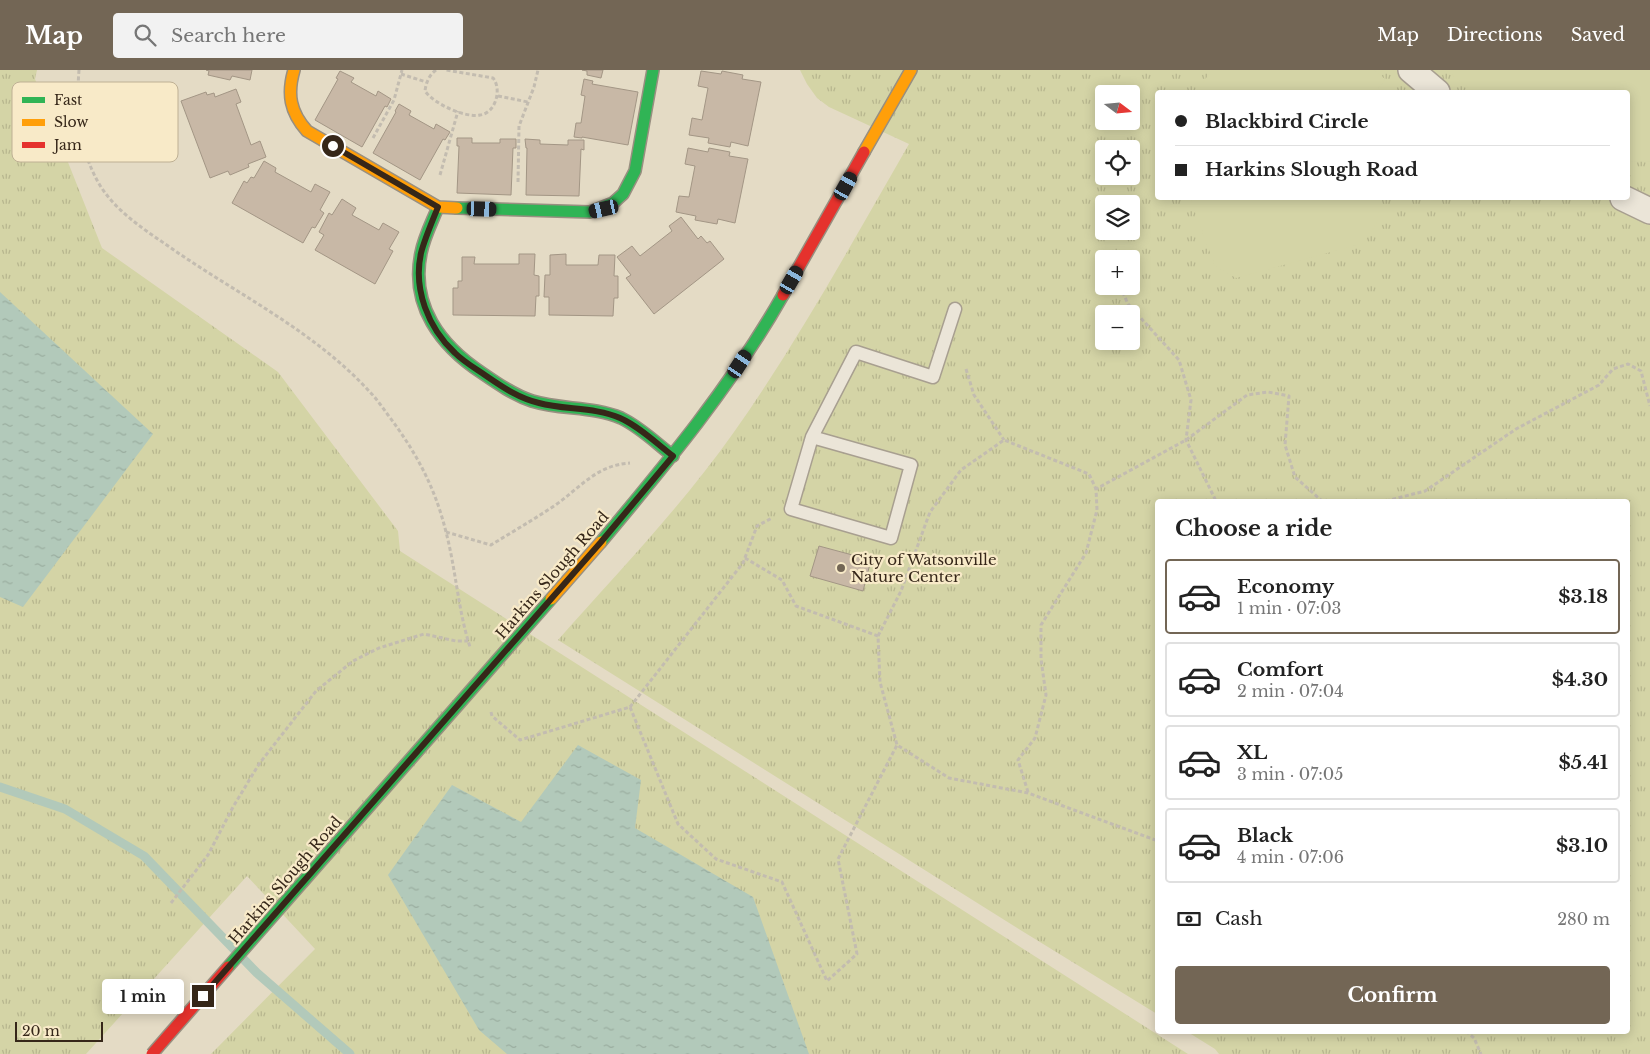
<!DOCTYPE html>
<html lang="en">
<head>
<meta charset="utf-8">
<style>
	body { margin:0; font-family:"Libre Baskerville",serif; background:#f2f2f2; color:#222; height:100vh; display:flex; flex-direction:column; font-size:19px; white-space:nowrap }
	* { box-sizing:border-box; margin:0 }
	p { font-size:16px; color:#767676 }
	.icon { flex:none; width:28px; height:28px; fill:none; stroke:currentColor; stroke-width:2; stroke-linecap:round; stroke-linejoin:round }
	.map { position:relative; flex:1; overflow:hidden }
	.drawer { position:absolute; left:1155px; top:429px; width:475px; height:535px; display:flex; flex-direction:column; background:#fff; border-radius:5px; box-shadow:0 2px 12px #0003 }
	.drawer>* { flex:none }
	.hud { position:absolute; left:1155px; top:20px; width:475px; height:110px; border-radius:5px; box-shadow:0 2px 12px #0003; display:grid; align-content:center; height:110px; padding:0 20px; background:#fff }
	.needle { width:32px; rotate:106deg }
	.fabs { position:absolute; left:1095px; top:15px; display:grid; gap:10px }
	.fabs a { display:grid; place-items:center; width:45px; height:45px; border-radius:5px; background:#fff; box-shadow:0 2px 12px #0003; font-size:25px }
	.scale { position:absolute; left:15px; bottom:12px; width:88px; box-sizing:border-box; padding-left:5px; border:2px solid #362719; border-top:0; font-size:14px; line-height:18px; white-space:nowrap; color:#362719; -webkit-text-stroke:4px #f8eac8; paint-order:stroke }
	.end { position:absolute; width:22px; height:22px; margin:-11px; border:6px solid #362719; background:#fff; box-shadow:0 0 0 2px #fff }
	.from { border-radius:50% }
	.bubble { position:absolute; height:35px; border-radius:5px; background:#fff; box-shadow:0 2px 12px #0003; font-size:16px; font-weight:700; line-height:35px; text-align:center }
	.car { position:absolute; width:15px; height:30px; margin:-15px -8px; border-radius:6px; box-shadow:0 0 4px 1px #0007; background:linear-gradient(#222 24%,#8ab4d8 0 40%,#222 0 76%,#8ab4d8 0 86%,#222 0) }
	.hud b { display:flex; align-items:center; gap:18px; height:48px; font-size:19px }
	.hud b+b { border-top:1px solid #e0e0e0 }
	.hud i { width:12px; height:12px; background:#222 }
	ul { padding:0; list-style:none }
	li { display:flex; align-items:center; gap:15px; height:75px; margin:0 10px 8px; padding:0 10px; border:2px solid #e0e0e0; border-radius:5px }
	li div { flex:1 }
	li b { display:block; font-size:19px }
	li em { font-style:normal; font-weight:700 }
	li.current { border-color:#736655 }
	li>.icon { width:45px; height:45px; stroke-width:1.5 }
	h2 { padding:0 20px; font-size:22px; line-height:60px }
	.pay { display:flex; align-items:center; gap:12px; height:55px; padding:0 20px; font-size:19px }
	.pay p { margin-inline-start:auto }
	.button { display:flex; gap:10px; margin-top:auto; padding:10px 20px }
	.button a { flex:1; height:58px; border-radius:5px; background:#736655; color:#fff; font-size:20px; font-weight:700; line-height:58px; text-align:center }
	header { display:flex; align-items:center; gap:30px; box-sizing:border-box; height:70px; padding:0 25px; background:#736655; color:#fff }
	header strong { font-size:24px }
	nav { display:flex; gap:28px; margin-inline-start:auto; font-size:18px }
	.search { width:350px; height:45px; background:#f2f2f2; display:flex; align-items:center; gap:12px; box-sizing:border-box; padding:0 18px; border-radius:5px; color:#767676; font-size:19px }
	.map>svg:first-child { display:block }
</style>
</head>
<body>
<header>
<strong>Map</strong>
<div class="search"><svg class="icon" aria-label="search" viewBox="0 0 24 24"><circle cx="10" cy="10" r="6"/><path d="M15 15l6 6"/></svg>Search here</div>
<nav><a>Map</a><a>Directions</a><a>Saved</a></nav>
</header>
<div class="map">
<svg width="1650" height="984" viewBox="0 0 1650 984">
	<defs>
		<pattern id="grass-tufts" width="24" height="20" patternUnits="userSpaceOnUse" patternTransform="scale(1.25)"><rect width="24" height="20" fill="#d4d4a6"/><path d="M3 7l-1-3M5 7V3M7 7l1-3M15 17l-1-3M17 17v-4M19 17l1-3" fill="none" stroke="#b7b68e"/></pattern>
		<pattern id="water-ripples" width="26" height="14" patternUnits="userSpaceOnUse" patternTransform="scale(1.25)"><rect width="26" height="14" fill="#b2c9ba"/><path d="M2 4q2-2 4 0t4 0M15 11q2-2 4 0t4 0" fill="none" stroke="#9aad9f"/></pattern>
	</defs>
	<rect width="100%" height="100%" fill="#e4dbc5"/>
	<!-- grass -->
	<g fill="url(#grass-tufts)" fill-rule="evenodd">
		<path d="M0,0H37L35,9L102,178L278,302L398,461L400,481L1188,984H211L315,879L247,806L86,984H0Z"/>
		<path d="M800,0H1650V984H1219L1215,979L1186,961H1628V431H1158L1157,944L1022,861L558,570C618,502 682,436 734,362C799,270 853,171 909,74L829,37L817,28L807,14ZM1158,22H1628V128H1158ZM1104,24H1131V51H1104ZM1104,79H1131V106H1104ZM1104,134H1131V161H1104ZM1104,189H1131V216H1104ZM1104,244H1131V271H1104Z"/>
	</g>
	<!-- pitch -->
	<g fill="#d4d4a6">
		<path d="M1211,0H1374L1385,9L1376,22H1198Z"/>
		<path d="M1446,0H1650V92L1628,91V22H1474Z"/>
		<path d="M1190,128H1380L1377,152L1364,173L1236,208L1215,196Z"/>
	</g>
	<!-- water -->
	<g fill="url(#water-ripples)">
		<path d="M0,222L153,364L23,537L0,527Z"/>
		<path d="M578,675L641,710L635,758L753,827L809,984H507L479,960L388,805L452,715L521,752Z"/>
	</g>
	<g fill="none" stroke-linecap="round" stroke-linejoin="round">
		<!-- stream -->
		<path stroke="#b2c9ba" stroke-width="9" d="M0,717L65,739L144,786L257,903L350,984"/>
	</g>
	<!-- building -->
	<g fill="#c8b8a6" stroke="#a39685">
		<path d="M206,0H252L250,10L232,6L230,10L208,5L209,1Z"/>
		<path d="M582,0H603L601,8L587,5V1Z"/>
		<path d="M340,1L354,8L351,12L376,26L378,21L391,29L387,37L385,36L362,77L315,50L338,9L336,8Z"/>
		<path d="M701,1L721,4L722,1L743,5L742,9L761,12L748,76L731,72L730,77L708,73L709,68L689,65L692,48L702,50L708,18L698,16Z"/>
		<path d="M584,9L593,11L592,14L638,22L628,75L582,67V68L574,67L576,53H581L585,26L581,25Z"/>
		<path d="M236,19L241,32L236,34L251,75L260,71L266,87L248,94L249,97L230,105L228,101L210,108L181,31L206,22L207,25L214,23L215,27Z"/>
		<path d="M399,34L411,41L409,45L434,59L436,54L450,62L445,70L443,69L420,110L373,83L396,42L395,41Z"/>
		<path d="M457,68H472V73H500V69H516V78H513L511,125L457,123L459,76H457Z"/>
		<path d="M525,69L540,70V74L568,75V70H584V80L581,79L579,126L526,125L527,78H526Z"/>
		<path d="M688,78L708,82L709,78L730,82L729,86L748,89L735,153L718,149L717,154L695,150L696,146L676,142L679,126L689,127L695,96L685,94Z"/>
		<path d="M264,91L276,98L275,102L311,122L315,114L330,122L320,140L324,143L315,158L312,157L303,173L232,133L244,111L247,113L251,107L254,108Z"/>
		<path d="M342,129L356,138L352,145L379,160L383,153L399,162L389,179L393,181L375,214L315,180L324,165L319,162L329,143L332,145Z"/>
		<path d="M681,147L698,169L701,166L707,173L710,171L724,189L654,244L626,208L631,205L617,187L632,176L640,186L672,161L669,156Z"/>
		<path d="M519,184H535L534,205L539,206V226H536L535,246L453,245V218H458V211H462V187H475L474,194H519Z"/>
		<path d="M566,184V195H598L599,185H615L614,206H618V228H614L613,246L549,245V227H544L545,205H550V185Z"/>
		<path d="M819,476L871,490L863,521L810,506Z"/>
	</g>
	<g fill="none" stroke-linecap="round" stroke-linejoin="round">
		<!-- lane casing -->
		<g stroke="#a89f90" stroke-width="15">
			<path id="lane" d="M812,367L791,439L891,468L911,395L812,367L856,282L933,307L955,239"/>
		</g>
		<!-- street casing -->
		<g stroke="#a89f90" stroke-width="28">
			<g id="street">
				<path d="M1411,0L1437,22"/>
				<path d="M1623,128L1650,141"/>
			</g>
		</g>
		<!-- fast casing -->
		<g stroke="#988f80" stroke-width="14">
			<g id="fast">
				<path d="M438,137C432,152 424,167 421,183C410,236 441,276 482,303C498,314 514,325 532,331C561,340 593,336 621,348C640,357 656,373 673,386"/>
				<path d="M457,138L590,142L613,133L623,124L635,101L653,0"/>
				<path d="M601,472C667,393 732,315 783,225"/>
			</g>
		</g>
		<!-- slow casing -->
		<g stroke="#988f80" stroke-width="14">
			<g id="slow">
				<path d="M294,0C287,24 290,42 307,61L438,137L457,138"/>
				<path d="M864,82L911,0"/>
			</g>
		</g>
		<!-- jam casing -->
		<g stroke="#988f80" stroke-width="14">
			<path id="jam" d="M783,225L864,82"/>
		</g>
		<!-- path -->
		<g stroke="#c3bcb0" stroke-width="3" stroke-dasharray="4 2.5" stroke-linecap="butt">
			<path d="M79,0C76,39 79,82 101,117C118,143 145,160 171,178C237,224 314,261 369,321C376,328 382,337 388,345C416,382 435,417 446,462C456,500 458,540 470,577"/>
			<path d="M436,0C429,5 426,13 425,21C434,34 465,48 480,45C496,43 502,19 493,8L446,0"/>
			<path d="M401,4L426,12"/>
			<path d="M498,26L528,32"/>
			<path d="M373,68L394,30L402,0"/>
			<path d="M440,105L458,41"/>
			<path d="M518,112L519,56L534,17L538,0"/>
			<path d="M1120,216L1128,234L1179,290L1191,330L1186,370L1216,431"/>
			<path d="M966,299L974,325L1004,370"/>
			<path d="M1386,431L1425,421L1516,359L1599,315L1613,299L1628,294L1641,301L1650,336"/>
			<path d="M446,462L491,475C512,462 533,450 554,436C579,419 596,395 630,393"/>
			<path d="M745,488L782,510L796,536L878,566L880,612L897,675"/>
			<path d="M878,566L901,521L930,442L961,400L1004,370L1089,404L1096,419"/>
			<path d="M630,637L743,493L757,456L772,448"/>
			<path d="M491,642L492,646L520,670L630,637L678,754L716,789L782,812L827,911L857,884L838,789L897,675L949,708L1028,723L1158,771"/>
			<path d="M1028,722L1018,690L1035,668L1046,625L1041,589V555L1086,483L1097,440L1096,419L1186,370L1247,325L1268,322L1289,326L1285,375L1295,407L1322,431"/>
			<path d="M171,833L208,785L233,737L259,694L316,621L353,591L379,578L424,564L456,571H468"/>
			<path d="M1466,961L1474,968L1481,984"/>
		</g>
		<!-- lane -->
		<use href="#lane" stroke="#ebe5d8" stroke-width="12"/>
		<!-- street -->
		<use href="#street" stroke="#ebe5d8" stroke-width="25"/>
		<!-- fast -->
		<use href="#fast" stroke="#30b455" stroke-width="11"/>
		<!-- slow -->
		<use href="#slow" stroke="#ff9f0a" stroke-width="11"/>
		<!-- jam -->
		<use href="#jam" stroke="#e5322d" stroke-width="11"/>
		<!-- fast-bridge casing -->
		<g stroke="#988f80" stroke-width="14" stroke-linecap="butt">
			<path id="fast-bridge" d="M228,897L551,529"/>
		</g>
		<!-- slow-bridge casing -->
		<g stroke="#988f80" stroke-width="14" stroke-linecap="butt">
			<path id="slow-bridge" d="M551,529L601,472"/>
		</g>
		<!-- jam-bridge casing -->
		<g stroke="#988f80" stroke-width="14" stroke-linecap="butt">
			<path id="jam-bridge" d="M152,984L228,897"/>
		</g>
		<!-- fast-bridge -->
		<use href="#fast-bridge" stroke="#30b455" stroke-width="11"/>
		<!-- slow-bridge -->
		<use href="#slow-bridge" stroke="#ff9f0a" stroke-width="11"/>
		<!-- jam-bridge -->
		<use href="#jam-bridge" stroke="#e5322d" stroke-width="11"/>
	</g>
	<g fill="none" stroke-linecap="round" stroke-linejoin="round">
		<!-- route -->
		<path stroke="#362719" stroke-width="6" d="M203,926L601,472L673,386C656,373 640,357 620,348C595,337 565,340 539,333C517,328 500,315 482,303C473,297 463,291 455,283C428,258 413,219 421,183C425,168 432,152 438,137L333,76"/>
	</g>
	<!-- markers -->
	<circle fill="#736655" stroke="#f8eac8" stroke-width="2" cx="841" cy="498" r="5"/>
	<g text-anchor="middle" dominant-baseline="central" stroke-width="4.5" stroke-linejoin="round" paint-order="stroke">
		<!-- poi labels -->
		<g font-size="15" fill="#362719" stroke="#f8eac8" text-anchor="start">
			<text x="851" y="489">City of Watsonville<tspan x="851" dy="17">Nature Center</tspan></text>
		</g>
		<!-- street labels -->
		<g font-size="15" fill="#362719" stroke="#f8eac8">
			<text transform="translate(552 505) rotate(-49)">Harkins Slough Road</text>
			<text transform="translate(285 810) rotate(-49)">Harkins Slough Road</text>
		</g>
	</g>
	<!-- legend -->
	<rect x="12" y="12" width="166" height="80" rx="8" fill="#f8eac8" stroke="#beb094" stroke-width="1"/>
	<rect x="22" y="27" width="23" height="6" fill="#30b455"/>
	<rect x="22" y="49" width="23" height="7" fill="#ff9f0a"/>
	<rect x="22" y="72" width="23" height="6" fill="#e5322d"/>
	<g font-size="14" fill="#362719">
		<text x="54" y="35">Fast</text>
		<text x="54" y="57">Slow</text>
		<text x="54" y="80">Jam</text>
	</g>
</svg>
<div class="fabs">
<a><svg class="needle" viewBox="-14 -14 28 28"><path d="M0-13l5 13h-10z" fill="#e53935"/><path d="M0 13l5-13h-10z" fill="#767676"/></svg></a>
<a><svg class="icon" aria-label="locate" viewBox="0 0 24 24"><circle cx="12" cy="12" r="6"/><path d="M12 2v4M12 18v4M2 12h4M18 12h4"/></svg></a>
<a><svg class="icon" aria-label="layers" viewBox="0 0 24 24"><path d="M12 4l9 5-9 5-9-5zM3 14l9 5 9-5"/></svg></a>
<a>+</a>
<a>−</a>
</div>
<div class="scale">20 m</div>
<i class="end from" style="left:333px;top:76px"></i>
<i class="end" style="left:203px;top:926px"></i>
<div class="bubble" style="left:102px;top:909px;width:82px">1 min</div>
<i class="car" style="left:846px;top:116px;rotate:29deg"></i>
<i class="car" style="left:482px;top:139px;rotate:92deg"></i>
<i class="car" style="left:604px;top:139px;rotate:257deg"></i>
<i class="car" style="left:792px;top:210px;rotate:30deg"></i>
<i class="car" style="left:740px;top:294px;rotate:33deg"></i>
<div class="hud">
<b><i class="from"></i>Blackbird Circle</b>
<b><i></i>Harkins Slough Road</b>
</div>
<section class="drawer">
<h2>Choose a ride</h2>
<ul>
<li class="current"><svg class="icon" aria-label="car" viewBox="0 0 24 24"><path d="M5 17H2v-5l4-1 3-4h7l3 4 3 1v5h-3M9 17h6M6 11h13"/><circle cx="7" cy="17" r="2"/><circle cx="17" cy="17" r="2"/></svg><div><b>Economy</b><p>1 min · 07:03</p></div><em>$3.18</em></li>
<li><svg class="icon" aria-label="car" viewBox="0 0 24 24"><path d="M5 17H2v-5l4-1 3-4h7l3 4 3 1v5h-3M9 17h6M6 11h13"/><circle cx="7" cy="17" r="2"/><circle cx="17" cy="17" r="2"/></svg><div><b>Comfort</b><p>2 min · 07:04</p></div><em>$4.30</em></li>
<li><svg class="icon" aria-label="car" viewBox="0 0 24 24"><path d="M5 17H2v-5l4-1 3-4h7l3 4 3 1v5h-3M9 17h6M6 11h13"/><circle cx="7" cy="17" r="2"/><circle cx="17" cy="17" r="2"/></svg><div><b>XL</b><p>3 min · 07:05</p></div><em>$5.41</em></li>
<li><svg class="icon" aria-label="car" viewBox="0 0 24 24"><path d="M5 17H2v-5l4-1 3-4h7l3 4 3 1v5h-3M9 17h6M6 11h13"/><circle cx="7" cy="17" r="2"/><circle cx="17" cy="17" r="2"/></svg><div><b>Black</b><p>4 min · 07:06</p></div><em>$3.10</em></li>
</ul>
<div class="pay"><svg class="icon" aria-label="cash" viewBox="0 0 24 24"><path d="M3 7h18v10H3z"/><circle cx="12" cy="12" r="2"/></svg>Cash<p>280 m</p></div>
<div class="button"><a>Confirm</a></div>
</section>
</div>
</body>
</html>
